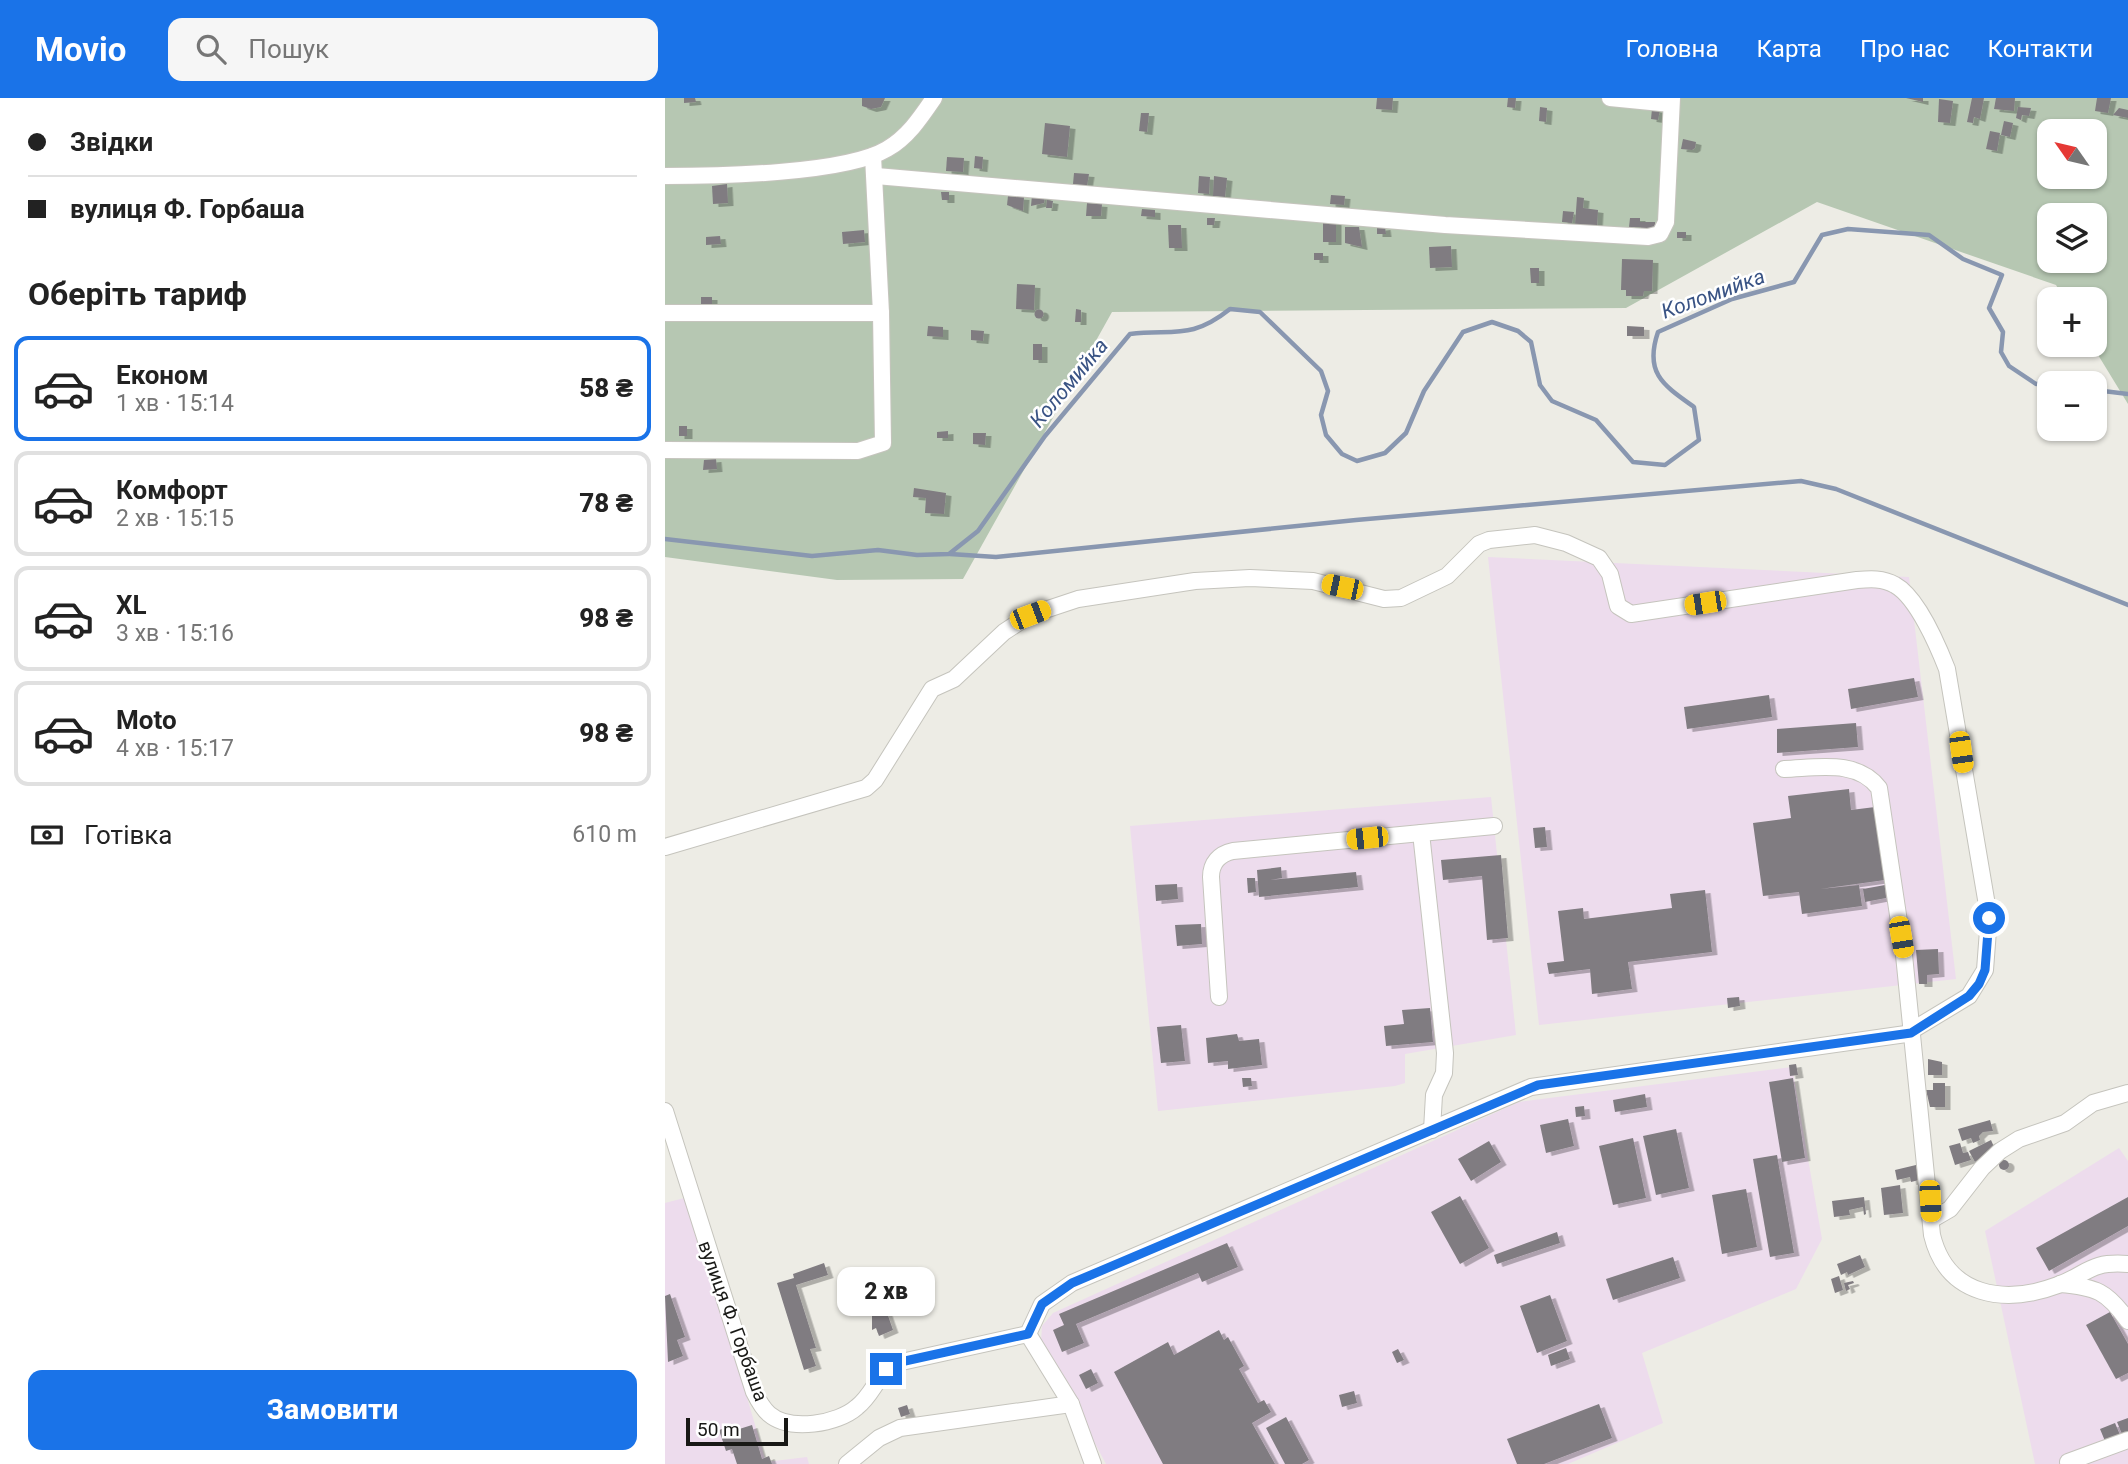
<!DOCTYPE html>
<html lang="uk">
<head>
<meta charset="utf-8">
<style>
	body { margin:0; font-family:Roboto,sans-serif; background:#f6f6f6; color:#222; height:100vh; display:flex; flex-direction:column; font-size:26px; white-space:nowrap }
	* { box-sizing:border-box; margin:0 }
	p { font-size:23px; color:#767676 }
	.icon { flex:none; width:38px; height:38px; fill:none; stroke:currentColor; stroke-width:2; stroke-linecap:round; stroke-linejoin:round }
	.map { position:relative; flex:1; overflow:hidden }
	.details { display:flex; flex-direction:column; background:#fff; width:665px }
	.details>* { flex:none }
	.top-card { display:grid; align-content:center; height:154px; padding:0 28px; background:#fff }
	.needle { width:46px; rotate:304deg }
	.buttons { position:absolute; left:1372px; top:21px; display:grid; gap:14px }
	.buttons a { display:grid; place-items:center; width:70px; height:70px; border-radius:14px; background:#fff; box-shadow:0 2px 5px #0004; font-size:35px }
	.scale { position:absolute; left:21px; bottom:18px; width:102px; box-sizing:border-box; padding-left:7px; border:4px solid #181815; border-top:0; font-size:19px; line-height:24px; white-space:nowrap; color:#181815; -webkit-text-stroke:5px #fff; paint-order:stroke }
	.end { position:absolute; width:32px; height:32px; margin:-16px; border:9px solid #1a73e8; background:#fff; box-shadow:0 0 0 4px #fff }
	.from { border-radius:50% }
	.bubble { position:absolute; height:49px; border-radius:14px; background:#fff; box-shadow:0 2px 5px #0004; font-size:23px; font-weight:800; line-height:49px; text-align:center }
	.car { position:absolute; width:21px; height:42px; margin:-21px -10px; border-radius:9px; box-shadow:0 0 5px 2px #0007; background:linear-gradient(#f5c518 24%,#345 0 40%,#f5c518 0 76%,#345 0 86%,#f5c518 0) }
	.top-card b { display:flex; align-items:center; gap:24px; height:66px; font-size:26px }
	.top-card b+b { border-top:2px solid #e0e0e0 }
	.top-card i { width:18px; height:18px; background:#222 }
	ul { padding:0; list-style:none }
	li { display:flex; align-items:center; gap:21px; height:105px; margin:0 14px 10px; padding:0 14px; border:4px solid #e0e0e0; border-radius:14px }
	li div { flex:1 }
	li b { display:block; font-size:26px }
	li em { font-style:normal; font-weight:800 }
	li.selected { border-color:#1a73e8 }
	li>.icon { width:63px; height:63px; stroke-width:1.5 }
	h2 { padding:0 28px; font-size:32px; line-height:84px }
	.pay { display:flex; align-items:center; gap:18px; height:77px; padding:0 28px; font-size:26px }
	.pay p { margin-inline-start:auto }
	.primary-button { display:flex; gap:14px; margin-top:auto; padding:14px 28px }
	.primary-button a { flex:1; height:80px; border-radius:14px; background:#1a73e8; color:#fff; font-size:28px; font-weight:800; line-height:80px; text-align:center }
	header { display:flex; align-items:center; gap:42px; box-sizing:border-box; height:98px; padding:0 35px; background:#1a73e8; color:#fff }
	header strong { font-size:33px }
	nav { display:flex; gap:38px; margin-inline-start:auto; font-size:24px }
	.search { width:490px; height:63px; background:#f6f6f6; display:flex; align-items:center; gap:18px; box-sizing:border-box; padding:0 24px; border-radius:14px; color:#767676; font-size:26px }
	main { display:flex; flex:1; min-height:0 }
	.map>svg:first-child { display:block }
</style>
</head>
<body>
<header>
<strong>Movio</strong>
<div class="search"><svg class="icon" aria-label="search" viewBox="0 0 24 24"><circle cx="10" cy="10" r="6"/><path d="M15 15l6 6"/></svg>Пошук</div>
<nav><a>Головна</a><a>Карта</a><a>Про нас</a><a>Контакти</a></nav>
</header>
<main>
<section class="details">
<div class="top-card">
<b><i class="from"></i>Звідки</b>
<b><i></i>вулиця Ф. Горбаша</b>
</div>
<h2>Оберіть тариф</h2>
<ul>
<li class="selected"><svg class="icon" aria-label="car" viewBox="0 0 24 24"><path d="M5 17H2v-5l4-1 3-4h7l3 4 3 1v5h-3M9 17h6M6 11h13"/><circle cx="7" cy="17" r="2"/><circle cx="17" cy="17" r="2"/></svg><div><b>Економ</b><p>1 хв · 15:14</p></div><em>58 ₴</em></li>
<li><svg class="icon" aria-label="car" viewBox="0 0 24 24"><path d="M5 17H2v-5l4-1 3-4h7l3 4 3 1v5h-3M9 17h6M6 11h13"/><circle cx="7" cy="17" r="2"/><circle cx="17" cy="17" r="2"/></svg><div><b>Комфорт</b><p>2 хв · 15:15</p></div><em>78 ₴</em></li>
<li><svg class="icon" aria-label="car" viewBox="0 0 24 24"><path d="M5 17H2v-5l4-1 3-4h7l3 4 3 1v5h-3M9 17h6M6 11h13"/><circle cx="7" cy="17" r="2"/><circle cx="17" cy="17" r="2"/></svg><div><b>XL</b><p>3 хв · 15:16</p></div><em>98 ₴</em></li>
<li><svg class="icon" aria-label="car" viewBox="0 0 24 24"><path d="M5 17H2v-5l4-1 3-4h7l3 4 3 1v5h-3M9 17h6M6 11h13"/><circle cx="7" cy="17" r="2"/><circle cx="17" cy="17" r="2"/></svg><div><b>Moto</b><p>4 хв · 15:17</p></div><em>98 ₴</em></li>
</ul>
<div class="pay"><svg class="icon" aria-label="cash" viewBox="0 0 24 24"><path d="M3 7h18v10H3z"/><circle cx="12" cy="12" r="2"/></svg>Готівка<p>610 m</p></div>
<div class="primary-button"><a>Замовити</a></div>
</section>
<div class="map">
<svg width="1463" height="1366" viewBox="0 0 1463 1366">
	<defs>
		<filter id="shadow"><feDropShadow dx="5.5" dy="3" stdDeviation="0" flood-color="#0004"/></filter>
	</defs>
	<rect width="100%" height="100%" fill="#edece5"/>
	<!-- industrial -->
	<g fill="#eddced">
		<path d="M823,459L1244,479L1291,881L874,927Z"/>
		<path d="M826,699L851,937L740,956V985L730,988L493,1013L465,728Z"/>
		<path d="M1127,969L1157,1141L1131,1191L977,1255L998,1325L903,1366H441L376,1244L377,1228L388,1215L854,1004Z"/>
		<path d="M1454,1050L1463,1063V1366H1370L1320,1133Z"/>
		<path d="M23,1099L101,1364L142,1359L144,1366H0V1105Z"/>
	</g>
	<!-- green -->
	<path fill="#b6c7b2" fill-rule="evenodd" d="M0,0H1463V306L1427,247H1430V201H1399L1391,187L1152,104L961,210L447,214L298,481L172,482L0,459ZM1384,33H1430V79H1384ZM1384,117H1430V163H1384Z"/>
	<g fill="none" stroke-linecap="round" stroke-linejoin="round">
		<!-- stream -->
		<g stroke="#8997b0" stroke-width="4.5">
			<path d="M1430,292L1463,296"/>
			<path d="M0,441L147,458L213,452L252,457L284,456L313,433L380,338L465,236C509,231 526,242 565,211L595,214L656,273L663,293L656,317L661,337L677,356L692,363L720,355L741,335L759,293L798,234L827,224L853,233L866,244L875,287L887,303L931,322L968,364L1000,367L1034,342L1029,309C998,287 979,275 993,234L1067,201L1129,184L1157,137L1183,131L1264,137L1298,161L1337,177L1324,210L1338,234L1336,254L1344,268L1371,286L1401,283L1408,285"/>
			<path d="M285,456L331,459L691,422L1136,383L1171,391L1463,507"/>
		</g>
	</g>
	<!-- building -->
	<g fill="#807c81" filter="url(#shadow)">
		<path d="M19,0H30L31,4L19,5Z"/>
		<path d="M197,0H220L216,9L206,11L197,8Z"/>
		<path d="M712,0H728L727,12L711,11Z"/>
		<path d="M843,0H851L850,10L842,9Z"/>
		<path d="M1241,0H1258V4Z"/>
		<path d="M1307,0H1319L1315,21L1309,19L1308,25L1302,24Z"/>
		<path d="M1331,0H1350L1349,13L1329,11Z"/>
		<path d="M1432,0H1446L1443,15L1430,13Z"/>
		<path d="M1274,1L1288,3L1285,25L1273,24Z"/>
		<path d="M875,9L882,10L881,24L874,23Z"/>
		<path d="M1353,9L1366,10L1364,18L1357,17L1356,22L1351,20Z"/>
		<path d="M1454,10L1463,12V20L1448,17Z"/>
		<path d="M987,11L995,12L993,22L986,21Z"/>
		<path d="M476,15H484L482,34L474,33Z"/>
		<path d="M1339,23L1348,25L1345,39L1336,37Z"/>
		<path d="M380,25L405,28L402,59L377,56Z"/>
		<path d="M1325,33L1335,35L1332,53L1321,51Z"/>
		<path d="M1018,41L1031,44L1030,50L1027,52L1016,51Z"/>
		<path d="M310,58L318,59L317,71L309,70Z"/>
		<path d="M282,59L299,60L298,74L281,73Z"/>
		<path d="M409,75L424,76L422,88L408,86Z"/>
		<path d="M534,78L545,79L544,96L533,95Z"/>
		<path d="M549,78L562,80L560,99L548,98Z"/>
		<path d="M62,86L63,105L48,106L47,88Z"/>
		<path d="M276,94H284V102H277Z"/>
		<path d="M367,97L380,98L379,105L366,108Z"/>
		<path d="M666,97L680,98L679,107L665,106Z"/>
		<path d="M343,98L359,99L358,113L342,107Z"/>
		<path d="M912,99L919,100L918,110L933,112L932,129L910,127Z"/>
		<path d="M382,102L388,103L387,110H381Z"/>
		<path d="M422,105L437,106L436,118H421Z"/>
		<path d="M477,111L490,112V119L476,118Z"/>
		<path d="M898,113L909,114L907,125L897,124Z"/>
		<path d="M542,120H550L549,127H542Z"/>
		<path d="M965,120H975V124H990V133H976V129H964Z"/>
		<rect x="658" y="123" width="13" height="21"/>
		<path d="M503,127H516L517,150H504Z"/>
		<path d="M680,129H694L697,149L680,145Z"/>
		<path d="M720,129L721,136H712V130Z"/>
		<path d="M199,132L200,144L178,146L177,134Z"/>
		<rect x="1012" y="134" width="9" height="6"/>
		<path d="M55,138L56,146L41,147V139Z"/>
		<path d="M786,148L787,169L765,170L764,149Z"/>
		<rect x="649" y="155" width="9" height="7"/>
		<path d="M957,161L988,162L987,193H979L978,198H961V192H956Z"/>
		<path d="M865,170H874V185H866Z"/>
		<path d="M352,186L370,187L369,212L351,211Z"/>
		<rect x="36" y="199" width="11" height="8"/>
		<path d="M411,211L416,212V224H410Z"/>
		<circle cx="374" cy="216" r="4.5"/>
		<path d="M263,228L278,229V239L262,238Z"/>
		<path d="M962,228L979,229V238H962Z"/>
		<path d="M306,232L319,233L318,243L306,242Z"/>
		<rect x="368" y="246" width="9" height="16"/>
		<rect x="14" y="328" width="8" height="10"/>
		<path d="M283,333V340H272V334Z"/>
		<path d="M308,335H321L320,347L308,346Z"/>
		<path d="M51,361L52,371L38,372L39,362Z"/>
		<path d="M249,390L281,395L279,416L260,415L261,400L248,399Z"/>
		<path d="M1249,580L1253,599L1186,611L1183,591Z"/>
		<path d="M1104,597L1107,619L1022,631L1019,609Z"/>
		<path d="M1191,625L1193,649L1112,655V631Z"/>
		<path d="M1184,691L1186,712L1210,709L1220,782L1155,791L1194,787L1197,808L1137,816L1134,794L1098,798L1088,725L1126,720L1123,698Z"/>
		<path d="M880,729L882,749L870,750L868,730Z"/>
		<path d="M836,757L843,840L822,842L817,778L778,782L776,762Z"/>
		<path d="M616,769L617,780L605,782L691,774L693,789L594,799L592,772Z"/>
		<path d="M582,780H590L591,794L583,795Z"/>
		<path d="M512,786L513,801L491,803L490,787Z"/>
		<path d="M1220,787L1221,800L1200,804L1198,791Z"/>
		<path d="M1040,792L1047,854L963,864L967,891L927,896L925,871L884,876L882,865L899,863L893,813L918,810L919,821L1007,810L1005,796Z"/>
		<path d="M536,826L537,846L512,848L510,827Z"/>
		<path d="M1273,851L1274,876L1262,877V886H1254L1251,852Z"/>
		<path d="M1074,899L1075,908L1063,910L1062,900Z"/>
		<path d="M765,910L768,944L721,948L719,928L739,926L737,912Z"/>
		<path d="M516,927L520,963L496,965L492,929Z"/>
		<path d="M572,936L574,943L594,941L597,967L563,971V963L543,965L541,940Z"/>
		<path d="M1263,961L1277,964V977H1263Z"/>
		<path d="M1131,966L1133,977L1125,978L1124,967Z"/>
		<path d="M577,980H586L587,988L578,989Z"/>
		<path d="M1128,980L1140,1060L1117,1064L1104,984Z"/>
		<path d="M1268,985H1280V1009H1265L1261,992H1268Z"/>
		<path d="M980,996L982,1009L950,1014L948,1002Z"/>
		<path d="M919,1008L920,1018L911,1019L910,1009Z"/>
		<path d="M903,1021L909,1048L881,1055L875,1027Z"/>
		<path d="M1325,1022L1328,1033L1318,1034L1314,1038L1315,1042L1308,1045L1306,1040L1297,1043L1293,1031Z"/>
		<path d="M1011,1031L1024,1090L991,1097L978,1038Z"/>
		<path d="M968,1040L981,1100L948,1107L934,1048Z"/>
		<path d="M1326,1042L1330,1051L1310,1064L1304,1053Z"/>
		<path d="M824,1043L836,1064L806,1083L793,1061Z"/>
		<path d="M1295,1045L1298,1055L1303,1054L1306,1062L1290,1067L1284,1048Z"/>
		<path d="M1112,1057L1129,1155L1105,1159L1088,1061Z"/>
		<circle cx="1339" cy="1067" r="5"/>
		<path d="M1251,1067L1254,1082L1246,1084L1245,1079L1232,1082L1230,1072Z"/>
		<path d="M1235,1087L1238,1115L1219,1117L1216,1090Z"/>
		<path d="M1081,1091L1092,1149L1057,1156L1047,1097Z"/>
		<path d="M795,1098L824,1150L795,1166L766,1114Z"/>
		<path d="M1199,1099L1201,1116L1199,1117L1198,1109L1184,1112L1185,1117L1169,1119L1167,1103Z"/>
		<path d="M1463,1099V1128L1384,1173L1371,1150Z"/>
		<path d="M892,1134L895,1145L832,1166L829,1157Z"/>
		<path d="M562,1145L573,1169L537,1184L533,1175L411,1226L419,1245L397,1254L388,1232L399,1227L394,1216Z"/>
		<path d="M1195,1157L1200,1169L1183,1177L1182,1174L1176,1177L1172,1166Z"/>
		<path d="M1008,1159L1015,1180L948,1202L941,1181Z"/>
		<path d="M159,1165L163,1177L131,1187L151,1250L145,1251L151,1268L139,1272L112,1185L129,1180L128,1176Z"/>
		<path d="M1174,1178L1178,1192L1170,1195L1166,1181Z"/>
		<path d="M1188,1183L1189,1185L1183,1187L1185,1191L1181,1193L1179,1185Z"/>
		<path d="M5,1196L20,1239L12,1242L18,1258L3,1264L0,1198Z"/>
		<path d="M885,1197L902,1243L872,1255L855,1208Z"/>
		<path d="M221,1212L228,1232L214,1238L211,1230L207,1232V1217Z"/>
		<path d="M1445,1214L1463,1246V1275L1451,1281L1421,1227Z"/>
		<path d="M554,1232L559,1242L563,1239L579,1268L574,1271L593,1305L599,1302L606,1314L587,1325L610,1366H498L449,1274L503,1244L509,1257Z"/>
		<path d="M901,1250L905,1261L886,1268L883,1257Z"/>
		<path d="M733,1251L739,1262L732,1265L727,1254Z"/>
		<path d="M426,1271L433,1285L421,1291L414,1277Z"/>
		<path d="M689,1293L692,1305L677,1309L674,1297Z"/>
		<path d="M934,1306L947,1340L879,1366H852L842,1341Z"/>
		<path d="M242,1307L245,1316L236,1319L233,1310Z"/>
		<path d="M621,1319L644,1362L637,1366H620L601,1330Z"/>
		<path d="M1463,1320V1334L1457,1336L1452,1324Z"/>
		<path d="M1450,1325L1455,1337L1440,1343L1435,1331Z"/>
		<path d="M87,1327L97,1361L104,1358L107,1366H72L67,1351L61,1353L54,1332L66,1328L68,1333Z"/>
	</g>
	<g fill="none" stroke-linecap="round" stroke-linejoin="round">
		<!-- minor casing -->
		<g stroke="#c5c4bd" stroke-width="18">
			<g id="minor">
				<path d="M945,0L1006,6"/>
				<path d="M0,78C52,78 180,76 222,51C243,39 256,19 269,0"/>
				<path d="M211,78L780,127L983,139L995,136L1001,124L1007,0"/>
				<path d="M0,215H216"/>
				<path d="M0,352L193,353L218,345L216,215L208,58"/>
				<path d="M1119,671C1152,670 1192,661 1214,690L1239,857L1267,1137C1282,1199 1340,1207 1393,1187C1423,1176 1424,1163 1463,1166"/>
				<path d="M756,735L780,955L779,975L769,997L767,1032"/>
				<path d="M0,749L201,690L210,682L267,591L289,581L339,534L365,517L413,501L530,483L585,480L648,483L719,501L736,500L782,478L814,446L824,442L870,437L901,445L934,460L945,476L953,508L966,516L1192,482C1205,481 1218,480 1230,487C1252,499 1273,548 1282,571L1324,819L1320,872L1304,898L1241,936L866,989L407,1185L377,1206L363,1236L232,1265C212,1275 209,1296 192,1309C173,1326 125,1334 104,1316C98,1311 93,1302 89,1294L0,1013"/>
				<path d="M554,899L546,779C546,765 554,756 568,753L829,728"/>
				<path d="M1266,1122L1285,1111L1317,1070L1335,1053L1354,1041L1400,1025L1428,1005L1463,995"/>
				<path d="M1395,1186C1431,1189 1442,1193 1463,1223"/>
				<path d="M363,1236L406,1306L428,1366"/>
				<path d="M1403,1364L1463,1342"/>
				<path d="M182,1366L214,1340L235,1330L406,1306"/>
			</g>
		</g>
		<!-- minor -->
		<use href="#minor" stroke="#fff" stroke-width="16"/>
	</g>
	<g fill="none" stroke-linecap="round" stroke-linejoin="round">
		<!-- route -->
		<path stroke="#1a73e8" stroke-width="9" d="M221,1271L240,1263L363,1236L377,1206L407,1185L873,987L1246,935L1304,898L1314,886L1320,872L1324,820"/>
	</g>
	<g text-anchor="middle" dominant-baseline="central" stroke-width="5" stroke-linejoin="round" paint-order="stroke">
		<!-- street labels -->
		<g font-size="19" fill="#181815" stroke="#fff">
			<text transform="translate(68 1223) rotate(70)">вулиця Ф. Горбаша</text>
		</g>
		<!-- water labels -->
		<g font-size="21" font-style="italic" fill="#395384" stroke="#fff">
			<text transform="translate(1048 196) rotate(-20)">Коломийка</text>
			<text transform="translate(404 285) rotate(-50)">Коломийка</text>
		</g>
	</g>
</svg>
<div class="buttons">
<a><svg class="needle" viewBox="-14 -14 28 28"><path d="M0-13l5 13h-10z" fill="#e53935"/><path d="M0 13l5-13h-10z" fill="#767676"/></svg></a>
<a><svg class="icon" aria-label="layers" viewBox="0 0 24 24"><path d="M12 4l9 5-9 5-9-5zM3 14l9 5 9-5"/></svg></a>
<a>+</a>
<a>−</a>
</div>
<div class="scale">50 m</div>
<i class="end from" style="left:1324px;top:820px"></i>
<i class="end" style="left:221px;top:1271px"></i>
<div class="bubble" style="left:172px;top:1169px;width:98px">2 хв</div>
<i class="car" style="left:677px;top:489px;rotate:282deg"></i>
<i class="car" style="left:1040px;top:505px;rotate:261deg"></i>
<i class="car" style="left:365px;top:517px;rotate:69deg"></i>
<i class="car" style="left:1296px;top:654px;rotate:172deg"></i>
<i class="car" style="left:702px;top:740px;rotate:264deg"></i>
<i class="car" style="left:1236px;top:839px;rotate:170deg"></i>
<i class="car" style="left:1265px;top:1103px;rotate:177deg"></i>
</div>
</main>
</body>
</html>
